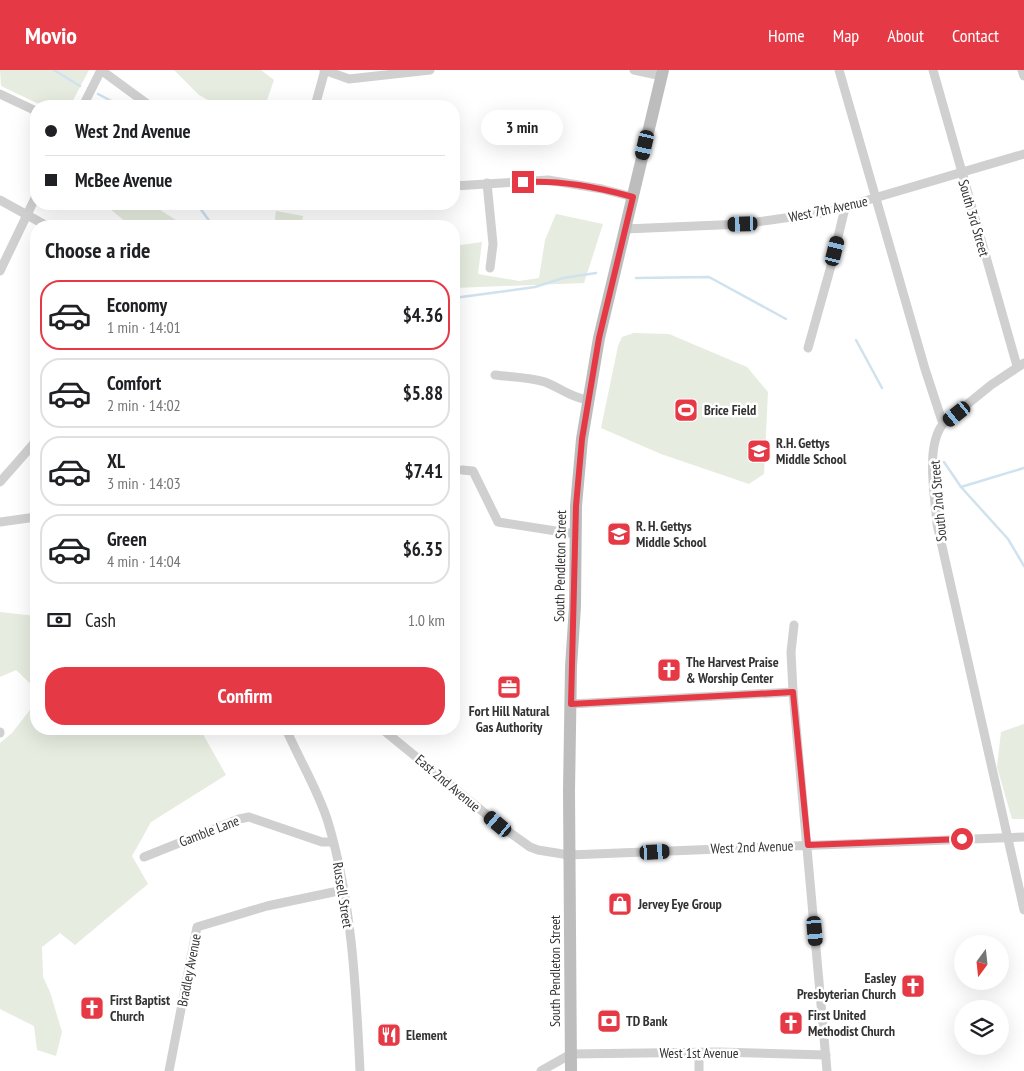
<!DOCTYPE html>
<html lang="en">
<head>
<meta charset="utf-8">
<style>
	body { margin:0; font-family:"PT Sans Narrow",sans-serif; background:#f6f6f6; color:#202124; height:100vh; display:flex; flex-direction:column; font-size:19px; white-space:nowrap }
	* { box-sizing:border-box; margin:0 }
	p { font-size:16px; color:#757577 }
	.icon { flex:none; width:28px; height:28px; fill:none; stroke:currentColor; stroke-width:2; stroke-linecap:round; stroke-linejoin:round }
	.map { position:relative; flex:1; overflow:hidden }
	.sheet { position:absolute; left:30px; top:150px; width:430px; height:515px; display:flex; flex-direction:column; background:#fff; border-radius:20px; box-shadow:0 5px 20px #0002 }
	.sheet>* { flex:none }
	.top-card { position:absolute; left:30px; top:30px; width:430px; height:110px; border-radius:20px; box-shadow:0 5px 20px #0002; display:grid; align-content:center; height:110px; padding:0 15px; background:#fff }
	.needle { width:32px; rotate:195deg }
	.controls { position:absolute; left:954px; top:865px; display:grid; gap:10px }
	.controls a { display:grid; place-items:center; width:55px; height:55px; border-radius:50%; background:#fff; box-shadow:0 5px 20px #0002; font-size:25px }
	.end { position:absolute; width:22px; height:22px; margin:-11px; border:6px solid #e63946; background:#fff; box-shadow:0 0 0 2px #fff }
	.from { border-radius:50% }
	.bubble { position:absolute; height:35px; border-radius:18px; background:#fff; box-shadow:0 5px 20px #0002; font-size:16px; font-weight:600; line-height:35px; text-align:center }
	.car { position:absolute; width:15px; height:30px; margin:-15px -8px; border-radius:6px; box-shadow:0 0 4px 1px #0007; background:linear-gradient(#222 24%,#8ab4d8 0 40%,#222 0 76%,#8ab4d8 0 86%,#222 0) }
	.top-card b { display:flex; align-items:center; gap:18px; height:48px; font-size:19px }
	.top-card b+b { border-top:1px solid #e0e0e0 }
	.top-card i { width:12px; height:12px; background:#202124 }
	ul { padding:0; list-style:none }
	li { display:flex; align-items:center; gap:15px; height:70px; margin:0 10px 8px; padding:0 5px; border:2px solid #e0e0e0; border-radius:20px }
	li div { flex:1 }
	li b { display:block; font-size:19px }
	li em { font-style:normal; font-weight:600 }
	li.active { border-color:#e63946 }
	li>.icon { width:45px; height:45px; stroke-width:1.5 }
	h2 { padding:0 15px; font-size:22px; line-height:60px }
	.pay { display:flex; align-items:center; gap:12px; height:55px; padding:0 15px; font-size:19px }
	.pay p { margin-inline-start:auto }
	.button { display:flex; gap:10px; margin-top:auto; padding:10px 15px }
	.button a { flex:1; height:58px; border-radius:20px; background:#e63946; color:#fff; font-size:20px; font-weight:600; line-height:58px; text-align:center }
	header { display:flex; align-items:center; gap:30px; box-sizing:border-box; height:70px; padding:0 25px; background:#e63946; color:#fff }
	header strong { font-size:24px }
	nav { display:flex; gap:28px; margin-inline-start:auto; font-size:18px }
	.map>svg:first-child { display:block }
</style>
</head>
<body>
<header>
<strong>Movio</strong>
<nav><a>Home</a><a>Map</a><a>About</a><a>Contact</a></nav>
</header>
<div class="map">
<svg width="1024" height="1001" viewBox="0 0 1024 1001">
	<rect width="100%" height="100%" fill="#fff"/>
	<!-- green -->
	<g fill="#e6ecdf">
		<path d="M0,0H89L70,36H43L1,16Z"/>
		<path d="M174,0H261L274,10L265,36H219L199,25Z"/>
		<path d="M104,134H151L185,156H131Z"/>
		<path d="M276,141L303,146L301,156H274Z"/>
		<path d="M556,144L603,154L584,213L454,218V176L482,172L478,204L519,211L539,208L545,170Z"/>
		<path d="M634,263L669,264L747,297L768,322L764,404L749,414L661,384L601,358L618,276L622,267Z"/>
		<path d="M0,542L36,546V619L16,600L0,607Z"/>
		<path d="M36,632V659H200L226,705L151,752L132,786L148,814L75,875L60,863L42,877L43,907L50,922L62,962L56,986L37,980L34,956L0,939V673L12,663Z"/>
		<path d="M1024,654V749H1012L997,697L1001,662Z"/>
	</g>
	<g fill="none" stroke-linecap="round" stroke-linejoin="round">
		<!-- stream -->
		<g stroke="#cfe2ee" stroke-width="2.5">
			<path d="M54,0L80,16"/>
			<path d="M98,24L121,36"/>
			<path d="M197,134L213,156"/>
			<path d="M636,208L709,207L786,249"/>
			<path d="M454,228L535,217L563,208L596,203"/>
			<path d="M856,270L882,318"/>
			<path d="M944,392L961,417L1008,469L1024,496"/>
			<path d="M961,417L1024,398"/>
			<path d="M173,663L176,659"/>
		</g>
		<!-- street -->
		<g stroke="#d0d0d0" stroke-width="9">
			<path d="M101,0L150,36"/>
			<path d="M324,0L349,9L430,0"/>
			<path d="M634,0L662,6"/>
			<path d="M839,0L925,299L943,354C925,376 935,427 937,454L1024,840"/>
			<path d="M933,0L1017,296"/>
			<path d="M1022,0L1024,6"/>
			<path d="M0,24L36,41"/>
			<path d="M83,36L101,0"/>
			<path d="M315,36L325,0"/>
			<path d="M487,113L493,174L490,198"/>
			<path d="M454,116L548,110L602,119L633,127"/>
			<path d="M0,130L47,156"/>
			<path d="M625,159L743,154L827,142L1024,84"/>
			<path d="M0,201L36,126"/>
			<path d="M808,278L831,196L845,138"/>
			<path d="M495,305C511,307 529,307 545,312C561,318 569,327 588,330"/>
			<path d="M943,354L991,315L1024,293"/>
			<path d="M462,400L473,401L498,452L575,464"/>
			<path d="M0,412L36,371"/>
			<path d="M0,452L36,447"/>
			<path d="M794,555L791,582L793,622L827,1001"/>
			<path d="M571,634L793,622"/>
			<path d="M286,659C299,689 319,722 328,752C352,832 356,918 360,1001"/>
			<path d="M382,659L498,754L530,777L538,780L569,785L1024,767"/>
			<path d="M0,662V663"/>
			<path d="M144,787L239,749L249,747L322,772H333"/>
			<path d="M699,982V1001"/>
			<path d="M169,1001L197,857L267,836L343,820"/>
			<path d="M541,1001L571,984L718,982L826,985"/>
		</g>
		<!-- secondary -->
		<path stroke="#bdbdbd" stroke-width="12" d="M571,1001L569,721L571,597L575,536L576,436L582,369L599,268L663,0"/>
	</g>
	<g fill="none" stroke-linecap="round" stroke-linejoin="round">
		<!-- route -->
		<path stroke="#e63946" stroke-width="6" d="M523,112C561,110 596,117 633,127L599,268L582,369L576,436L571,634L793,622L808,775L962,769"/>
	</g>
	<!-- icons -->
	<defs>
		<g id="stadium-square" transform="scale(1.25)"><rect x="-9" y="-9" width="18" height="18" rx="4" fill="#e63946" stroke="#fff"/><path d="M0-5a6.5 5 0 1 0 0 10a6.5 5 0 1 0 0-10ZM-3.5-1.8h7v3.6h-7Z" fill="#fff"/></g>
		<g id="school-square" transform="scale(1.25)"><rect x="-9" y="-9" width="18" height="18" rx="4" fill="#e63946" stroke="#fff"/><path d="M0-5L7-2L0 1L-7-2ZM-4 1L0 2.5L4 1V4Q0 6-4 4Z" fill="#fff"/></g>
		<g id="church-square" transform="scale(1.25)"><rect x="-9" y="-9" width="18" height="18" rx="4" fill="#e63946" stroke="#fff"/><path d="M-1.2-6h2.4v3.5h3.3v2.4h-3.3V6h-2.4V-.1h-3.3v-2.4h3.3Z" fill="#fff"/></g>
		<g id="office-square" transform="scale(1.25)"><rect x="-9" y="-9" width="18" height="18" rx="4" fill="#e63946" stroke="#fff"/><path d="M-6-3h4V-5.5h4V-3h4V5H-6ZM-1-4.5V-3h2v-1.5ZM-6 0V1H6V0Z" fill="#fff"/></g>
		<g id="shop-square" transform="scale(1.25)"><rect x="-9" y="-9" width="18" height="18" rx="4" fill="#e63946" stroke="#fff"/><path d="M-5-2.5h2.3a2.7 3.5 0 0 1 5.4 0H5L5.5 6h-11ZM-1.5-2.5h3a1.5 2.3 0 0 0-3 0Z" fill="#fff"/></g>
		<g id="bank-square" transform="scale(1.25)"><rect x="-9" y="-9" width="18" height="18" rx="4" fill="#e63946" stroke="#fff"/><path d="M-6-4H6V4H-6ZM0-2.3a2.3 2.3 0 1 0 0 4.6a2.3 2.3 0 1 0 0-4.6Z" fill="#fff"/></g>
		<g id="restaurant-square" transform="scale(1.25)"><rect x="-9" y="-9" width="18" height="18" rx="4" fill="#e63946" stroke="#fff"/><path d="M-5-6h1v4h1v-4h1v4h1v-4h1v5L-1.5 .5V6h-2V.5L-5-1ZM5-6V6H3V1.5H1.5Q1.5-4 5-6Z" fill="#fff"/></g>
	</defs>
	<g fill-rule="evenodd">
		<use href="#stadium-square" x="686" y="340"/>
		<use href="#school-square" x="759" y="381"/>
		<use href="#school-square" x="619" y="464"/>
		<use href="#church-square" x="669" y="600"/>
		<use href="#office-square" x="509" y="617"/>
		<use href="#shop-square" x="620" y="834"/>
		<use href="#church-square" x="913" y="916"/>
		<use href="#church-square" x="92" y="938"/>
		<use href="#bank-square" x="609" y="951"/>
		<use href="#church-square" x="791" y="953"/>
		<use href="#restaurant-square" x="389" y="965"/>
	</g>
	<g text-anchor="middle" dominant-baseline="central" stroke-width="5" stroke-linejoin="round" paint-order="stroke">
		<!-- street labels -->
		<g font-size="14" fill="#333" stroke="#fff">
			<text transform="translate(828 139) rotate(-12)">West 7th Avenue</text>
			<text transform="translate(974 148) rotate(74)">South 3rd Street</text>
			<text transform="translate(938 431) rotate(-95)">South 2nd Street</text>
			<text transform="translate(560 496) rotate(-89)">South Pendleton Street</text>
			<text transform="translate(448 713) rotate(40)">East 2nd Avenue</text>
			<text transform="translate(209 761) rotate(-21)">Gamble Lane</text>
			<text transform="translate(752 777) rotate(-2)">West 2nd Avenue</text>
			<text transform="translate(343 825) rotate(81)">Russell Street</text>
			<text transform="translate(189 900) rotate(-79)">Bradley Avenue</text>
			<text transform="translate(555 901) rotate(-90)">South Pendleton Street</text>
			<text x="699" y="983">West 1st Avenue</text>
		</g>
		<!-- poi labels -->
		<g font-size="14" font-weight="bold" fill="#333" stroke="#fff" text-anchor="start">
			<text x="704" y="340">Brice Field</text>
			<text x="776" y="373">R.H. Gettys<tspan x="776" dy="16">Middle School</tspan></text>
			<text x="636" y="456">R. H. Gettys<tspan x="636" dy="16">Middle School</tspan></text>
			<text x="686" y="592">The Harvest Praise<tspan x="686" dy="16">&amp; Worship Center</tspan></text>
			<text x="509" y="641" text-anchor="middle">Fort Hill Natural<tspan x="509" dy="16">Gas Authority</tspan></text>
			<text x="638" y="834">Jervey Eye Group</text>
			<text x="896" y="908" text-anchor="end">Easley<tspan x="896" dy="16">Presbyterian Church</tspan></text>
			<text x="110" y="930">First Baptist<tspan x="110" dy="16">Church</tspan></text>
			<text x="808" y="945">First United<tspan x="808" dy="16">Methodist Church</tspan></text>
			<text x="626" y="951">TD Bank</text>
			<text x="406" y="965">Element</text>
		</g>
	</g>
</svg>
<div class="controls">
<a><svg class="needle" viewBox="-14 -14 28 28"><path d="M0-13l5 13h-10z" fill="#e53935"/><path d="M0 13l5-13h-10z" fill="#757577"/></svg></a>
<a><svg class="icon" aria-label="layers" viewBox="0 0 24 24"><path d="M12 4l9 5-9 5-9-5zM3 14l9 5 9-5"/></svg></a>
</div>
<i class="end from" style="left:962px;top:769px"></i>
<i class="end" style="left:523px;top:112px"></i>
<div class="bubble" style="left:481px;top:40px;width:82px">3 min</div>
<i class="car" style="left:645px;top:75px;rotate:193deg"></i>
<i class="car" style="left:743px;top:154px;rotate:268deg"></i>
<i class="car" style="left:835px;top:181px;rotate:14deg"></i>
<i class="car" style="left:957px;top:344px;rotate:231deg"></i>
<i class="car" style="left:498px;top:754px;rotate:310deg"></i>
<i class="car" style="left:655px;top:782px;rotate:87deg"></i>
<i class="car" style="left:815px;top:861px;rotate:175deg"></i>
<div class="top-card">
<b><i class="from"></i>West 2nd Avenue</b>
<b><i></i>McBee Avenue</b>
</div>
<section class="sheet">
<h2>Choose a ride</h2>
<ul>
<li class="active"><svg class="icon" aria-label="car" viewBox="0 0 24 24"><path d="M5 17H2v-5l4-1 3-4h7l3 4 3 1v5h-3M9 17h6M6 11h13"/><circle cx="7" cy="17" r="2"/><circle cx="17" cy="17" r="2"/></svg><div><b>Economy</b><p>1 min · 14:01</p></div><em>$4.36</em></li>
<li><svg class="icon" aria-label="car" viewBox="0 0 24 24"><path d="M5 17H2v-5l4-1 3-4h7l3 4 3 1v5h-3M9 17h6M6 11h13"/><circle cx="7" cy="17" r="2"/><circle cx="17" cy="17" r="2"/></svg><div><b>Comfort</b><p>2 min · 14:02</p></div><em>$5.88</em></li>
<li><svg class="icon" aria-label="car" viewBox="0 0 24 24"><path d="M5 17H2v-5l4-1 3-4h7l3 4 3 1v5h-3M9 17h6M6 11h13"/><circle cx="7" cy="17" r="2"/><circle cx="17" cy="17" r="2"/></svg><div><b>XL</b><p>3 min · 14:03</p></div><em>$7.41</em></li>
<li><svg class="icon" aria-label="car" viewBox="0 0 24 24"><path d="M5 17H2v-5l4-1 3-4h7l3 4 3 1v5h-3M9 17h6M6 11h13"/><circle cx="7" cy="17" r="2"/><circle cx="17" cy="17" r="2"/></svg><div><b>Green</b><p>4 min · 14:04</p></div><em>$6.35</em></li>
</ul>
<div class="pay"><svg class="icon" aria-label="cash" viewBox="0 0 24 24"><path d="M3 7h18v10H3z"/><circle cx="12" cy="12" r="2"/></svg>Cash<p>1.0 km</p></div>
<div class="button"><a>Confirm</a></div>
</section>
</div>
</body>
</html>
